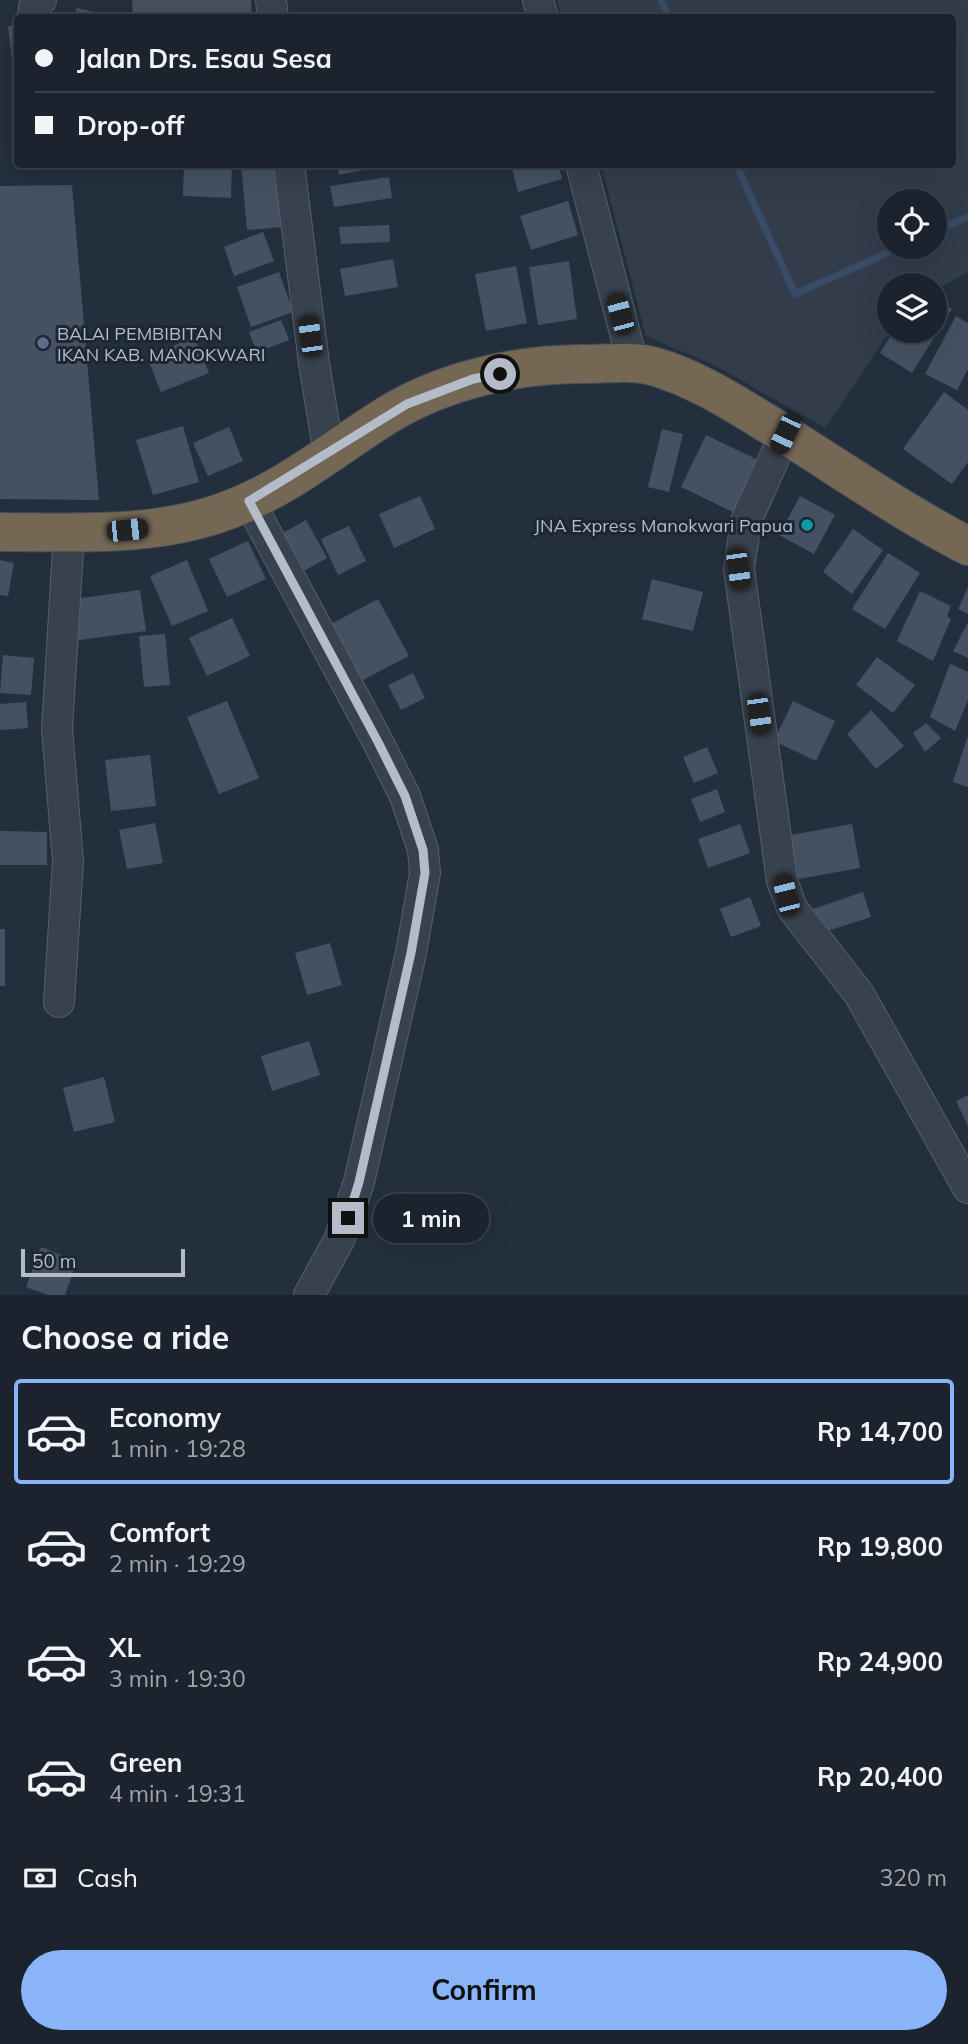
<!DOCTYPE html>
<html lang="en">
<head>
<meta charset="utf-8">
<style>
	body { margin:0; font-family:Mulish,sans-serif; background:#242b36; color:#f1f3f6; height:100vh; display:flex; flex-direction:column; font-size:26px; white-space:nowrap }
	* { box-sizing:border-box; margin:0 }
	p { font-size:23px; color:#a0a4aa }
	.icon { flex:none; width:38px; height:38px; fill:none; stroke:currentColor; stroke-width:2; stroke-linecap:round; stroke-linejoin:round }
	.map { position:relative; height:1295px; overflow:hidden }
	.sheet { display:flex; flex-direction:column; background:#1b232e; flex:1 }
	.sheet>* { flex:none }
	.hud { position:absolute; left:14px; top:14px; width:942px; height:154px; border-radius:7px; box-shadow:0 7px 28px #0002,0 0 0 2px #39404a; display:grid; align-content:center; height:154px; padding:0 21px; background:#1b232e }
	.controls { position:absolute; left:877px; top:189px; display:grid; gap:14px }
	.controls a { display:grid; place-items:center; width:70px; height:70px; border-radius:50%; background:#1b232e; box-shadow:0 7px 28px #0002,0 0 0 2px #39404a; font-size:35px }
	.scale { position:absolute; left:21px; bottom:18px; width:164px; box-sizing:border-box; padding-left:7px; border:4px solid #b4bcc9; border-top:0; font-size:19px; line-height:24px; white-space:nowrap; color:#b4bcc9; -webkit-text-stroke:5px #1d2633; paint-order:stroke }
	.end { position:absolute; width:32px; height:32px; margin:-16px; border:9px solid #b4bcc9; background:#111; box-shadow:0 0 0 4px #111 }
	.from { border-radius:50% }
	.bubble { position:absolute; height:49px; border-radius:24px; background:#1b232e; box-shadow:0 7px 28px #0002,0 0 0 2px #39404a; font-size:23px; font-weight:700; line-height:49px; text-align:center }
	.car { position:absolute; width:21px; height:42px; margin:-21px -10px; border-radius:9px; box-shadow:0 0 5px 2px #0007; background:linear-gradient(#222 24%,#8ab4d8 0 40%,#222 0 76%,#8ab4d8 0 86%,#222 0) }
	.hud b { display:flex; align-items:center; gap:24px; height:66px; font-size:26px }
	.hud b+b { border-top:2px solid #39404a }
	.hud i { width:18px; height:18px; background:#f1f3f6 }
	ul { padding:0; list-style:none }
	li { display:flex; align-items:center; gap:21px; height:105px; margin:0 14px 10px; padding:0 7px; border:4px solid transparent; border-radius:7px }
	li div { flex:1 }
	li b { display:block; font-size:26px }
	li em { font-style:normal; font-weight:700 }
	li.current { border-color:#8ab4f8 }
	li>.icon { width:63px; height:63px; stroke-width:1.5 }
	h2 { padding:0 21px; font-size:32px; line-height:84px }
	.pay { display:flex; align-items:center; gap:18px; height:77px; padding:0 21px; font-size:26px }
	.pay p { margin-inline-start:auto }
	.primary-button { display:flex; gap:14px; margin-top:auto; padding:14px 21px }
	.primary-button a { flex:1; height:80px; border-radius:42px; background:#8ab4f8; color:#111; font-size:28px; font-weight:700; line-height:80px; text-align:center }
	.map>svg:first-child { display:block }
</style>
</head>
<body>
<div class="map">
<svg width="968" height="1295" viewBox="0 0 968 1295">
	<rect width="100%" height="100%" fill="#242f3e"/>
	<!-- airport -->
	<path fill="#323c4b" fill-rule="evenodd" d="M557,0H968V272L937,289L934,285H889L890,331L825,428L716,366L646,336L601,165L952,164V18H562ZM889,201H934V247H889Z"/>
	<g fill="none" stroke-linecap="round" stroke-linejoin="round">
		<!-- stream -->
		<g stroke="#394c67" stroke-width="7">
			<path d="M661,0L669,18"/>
			<path d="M736,164L795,294L901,247"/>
			<path d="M934,232L968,217"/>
		</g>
	</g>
	<!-- building -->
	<g fill="#455162">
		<path d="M132,0H251L252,18H133Z"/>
		<path d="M77,8L112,16V18H74Z"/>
		<path d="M18,25V58L12,59L8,26Z"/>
		<path d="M18,104V134H16L12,105Z"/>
		<path d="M184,164H232L231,198L183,196Z"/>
		<path d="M241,164H278L283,227L247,230Z"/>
		<path d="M337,164H382V166L339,175Z"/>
		<path d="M511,164H558L562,179L518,192Z"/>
		<path d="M389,177L392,198L334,207L330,186Z"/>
		<path d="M72,185L99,500L0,499V186Z"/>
		<path d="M568,201L578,235L531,250L520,216Z"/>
		<path d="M389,225L390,242L341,244L339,227Z"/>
		<path d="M263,232L274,261L234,276L224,247Z"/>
		<path d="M393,259L398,287L345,296L340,269Z"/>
		<path d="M569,261L577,319L538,325L529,267Z"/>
		<path d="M516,266L527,323L486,331L475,274Z"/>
		<path d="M279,272L293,312L251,327L237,287Z"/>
		<path d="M934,298L952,309L912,373L880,353L894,331H934Z"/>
		<path d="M956,316L968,323V369L957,390L925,374Z"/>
		<path d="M281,320L289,340L257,352L249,332Z"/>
		<path d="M194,337L209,373L161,392L147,357Z"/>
		<path d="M944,392L968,410V462L952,484L903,449Z"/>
		<path d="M183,426L199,482L153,495L136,440Z"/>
		<path d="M229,427L243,461L208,476L193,443Z"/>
		<path d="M662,429L683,434L669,492L648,487Z"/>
		<path d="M706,435L758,460L733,512L681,487Z"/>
		<path d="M420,496L435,529L394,548L379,514Z"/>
		<path d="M800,496L835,515L814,554L779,535Z"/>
		<path d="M306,520L327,558L302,572L281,534Z"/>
		<path d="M349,526L366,561L338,575L321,539Z"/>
		<path d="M853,529L883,550L852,594L823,572Z"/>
		<path d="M248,541L266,579L227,597L209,559Z"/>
		<path d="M888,553L920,573L885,629L852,609Z"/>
		<path d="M0,560L14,563L8,596L0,595Z"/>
		<path d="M187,560L208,611L172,626L150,576Z"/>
		<path d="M652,579L703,592L693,631L642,619Z"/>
		<path d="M968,587V614L958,609Z"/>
		<path d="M140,590L146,631L73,641L67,600Z"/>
		<path d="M920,591L951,606L947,616L951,619L933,661L897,641Z"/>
		<path d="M378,599L409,656L361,681L331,624Z"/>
		<path d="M232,618L250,656L207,676L189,638Z"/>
		<path d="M968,622V658L953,651Z"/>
		<path d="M165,634L170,685L144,687L139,636Z"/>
		<path d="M3,655L34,658L31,695L0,693Z"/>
		<path d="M877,657L915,685L893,713L856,685Z"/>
		<path d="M950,664L968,672V700L955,731L930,717Z"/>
		<path d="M413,673L425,698L401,710L388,685Z"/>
		<path d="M227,701L259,778L219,794L187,717Z"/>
		<path d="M793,701L835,721L816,761L774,741Z"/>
		<path d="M26,702L28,728L0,730V704Z"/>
		<path d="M871,710L904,746L876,769L847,734Z"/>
		<path d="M926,723L941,738L925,752L913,733Z"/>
		<path d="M967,738H968V787L953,782Z"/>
		<path d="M707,747L718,773L694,783L683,757Z"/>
		<path d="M150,755L156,806L111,811L105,760Z"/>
		<path d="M717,789L725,812L700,822L691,799Z"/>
		<path d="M155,823L163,863L127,869L119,830Z"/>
		<path d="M740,824L750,853L708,868L698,839Z"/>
		<path d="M852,824L860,868L793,880L785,836Z"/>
		<path d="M0,831L47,832V865H0Z"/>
		<path d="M863,892L871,917L821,933L813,909Z"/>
		<path d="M750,897L761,926L731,937L720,909Z"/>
		<rect x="0" y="929" width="5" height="57"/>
		<path d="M330,943L342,985L307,995L295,953Z"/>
		<path d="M309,1041L320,1075L272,1091L261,1056Z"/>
		<path d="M104,1077L115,1122L74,1132L63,1088Z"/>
		<path d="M968,1095V1126L956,1101Z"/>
		<path d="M41,1247L77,1261L65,1295H48L26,1287Z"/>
	</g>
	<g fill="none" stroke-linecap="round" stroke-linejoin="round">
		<!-- minor casing -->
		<g stroke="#565f6c" stroke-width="32">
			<g id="minor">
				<path d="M271,0L273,18"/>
				<path d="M538,0L543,18"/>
				<path d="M33,18L34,7L41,0"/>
				<path d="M289,164L314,363L329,454"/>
				<path d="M581,164L633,364"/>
				<path d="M785,434L746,521L739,569L782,881L792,908L859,994L968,1188"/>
				<path d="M249,501L378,742L405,796L423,850L425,873L411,953L359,1182L339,1240L309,1295"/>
				<path d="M59,1002L68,861L57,729L69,533"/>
			</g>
		</g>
		<!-- highway casing -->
		<g stroke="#434c59" stroke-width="40">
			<path id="highway" d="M0,532C76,532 158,538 231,509C289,487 337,446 389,414C445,380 518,364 582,364C606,364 633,360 656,367C699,380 735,404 773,427C838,467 900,511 968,546"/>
		</g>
		<!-- minor -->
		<use href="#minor" stroke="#38414e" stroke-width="30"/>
		<!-- highway -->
		<use href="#highway" stroke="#746855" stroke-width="38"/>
	</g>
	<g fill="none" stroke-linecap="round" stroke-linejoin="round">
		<!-- route -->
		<path stroke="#b4bcc9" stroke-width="9" d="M348,1218L359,1182L411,953L425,873L423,850L405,796L378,742L249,501L407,404L473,379L500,374"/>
	</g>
	<!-- markers -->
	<circle fill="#5c6f8a" stroke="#1d2633" stroke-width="2.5" cx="43" cy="343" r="7"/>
	<circle fill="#0f9aa8" stroke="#1d2633" stroke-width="2.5" cx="807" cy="525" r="7"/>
	<g text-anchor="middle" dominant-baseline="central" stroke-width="6" stroke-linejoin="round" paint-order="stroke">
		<!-- poi labels -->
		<g font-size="18" fill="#b4bcc9" stroke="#1d2633" text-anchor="start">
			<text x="57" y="333">BALAI PEMBIBITAN<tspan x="57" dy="21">IKAN KAB. MANOKWARI</tspan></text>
			<text x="793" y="525" text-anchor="end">JNA Express Manokwari Papua</text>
		</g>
	</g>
</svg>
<div class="controls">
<a><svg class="icon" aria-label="locate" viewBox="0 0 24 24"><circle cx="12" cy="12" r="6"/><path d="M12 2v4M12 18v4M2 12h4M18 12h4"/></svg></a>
<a><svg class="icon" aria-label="layers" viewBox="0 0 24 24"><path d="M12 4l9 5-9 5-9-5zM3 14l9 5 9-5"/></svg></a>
</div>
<div class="scale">50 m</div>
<i class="end from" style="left:500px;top:374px"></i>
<i class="end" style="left:348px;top:1218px"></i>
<div class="bubble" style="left:373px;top:1194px;width:116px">1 min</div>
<i class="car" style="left:620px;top:314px;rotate:345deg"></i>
<i class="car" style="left:310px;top:336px;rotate:352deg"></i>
<i class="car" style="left:785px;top:434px;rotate:205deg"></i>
<i class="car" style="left:127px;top:530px;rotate:84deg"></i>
<i class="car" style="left:738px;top:569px;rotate:172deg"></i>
<i class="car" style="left:759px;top:714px;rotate:172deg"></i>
<i class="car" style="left:786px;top:895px;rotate:346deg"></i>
<div class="hud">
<b><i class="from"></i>Jalan Drs. Esau Sesa</b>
<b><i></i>Drop-off</b>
</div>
</div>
<section class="sheet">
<h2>Choose a ride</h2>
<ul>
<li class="current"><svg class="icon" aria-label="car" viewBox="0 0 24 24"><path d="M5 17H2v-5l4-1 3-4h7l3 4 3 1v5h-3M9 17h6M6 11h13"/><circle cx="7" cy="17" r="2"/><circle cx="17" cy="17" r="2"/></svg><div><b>Economy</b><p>1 min · 19:28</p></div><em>Rp 14,700</em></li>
<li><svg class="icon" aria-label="car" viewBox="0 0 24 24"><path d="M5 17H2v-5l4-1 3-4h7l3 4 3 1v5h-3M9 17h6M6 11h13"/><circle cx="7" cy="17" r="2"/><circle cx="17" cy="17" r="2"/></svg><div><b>Comfort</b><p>2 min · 19:29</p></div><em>Rp 19,800</em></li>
<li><svg class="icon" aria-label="car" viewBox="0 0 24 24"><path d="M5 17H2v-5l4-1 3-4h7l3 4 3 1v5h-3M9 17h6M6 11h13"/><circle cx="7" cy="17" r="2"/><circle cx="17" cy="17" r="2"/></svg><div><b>XL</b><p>3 min · 19:30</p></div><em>Rp 24,900</em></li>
<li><svg class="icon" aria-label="car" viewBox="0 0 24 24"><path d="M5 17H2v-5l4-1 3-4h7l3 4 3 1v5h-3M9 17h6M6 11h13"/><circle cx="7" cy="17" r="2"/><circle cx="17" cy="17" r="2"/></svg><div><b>Green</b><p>4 min · 19:31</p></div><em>Rp 20,400</em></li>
</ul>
<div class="pay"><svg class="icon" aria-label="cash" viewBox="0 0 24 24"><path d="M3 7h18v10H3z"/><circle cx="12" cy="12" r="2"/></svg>Cash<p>320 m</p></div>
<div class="primary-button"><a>Confirm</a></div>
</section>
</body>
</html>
